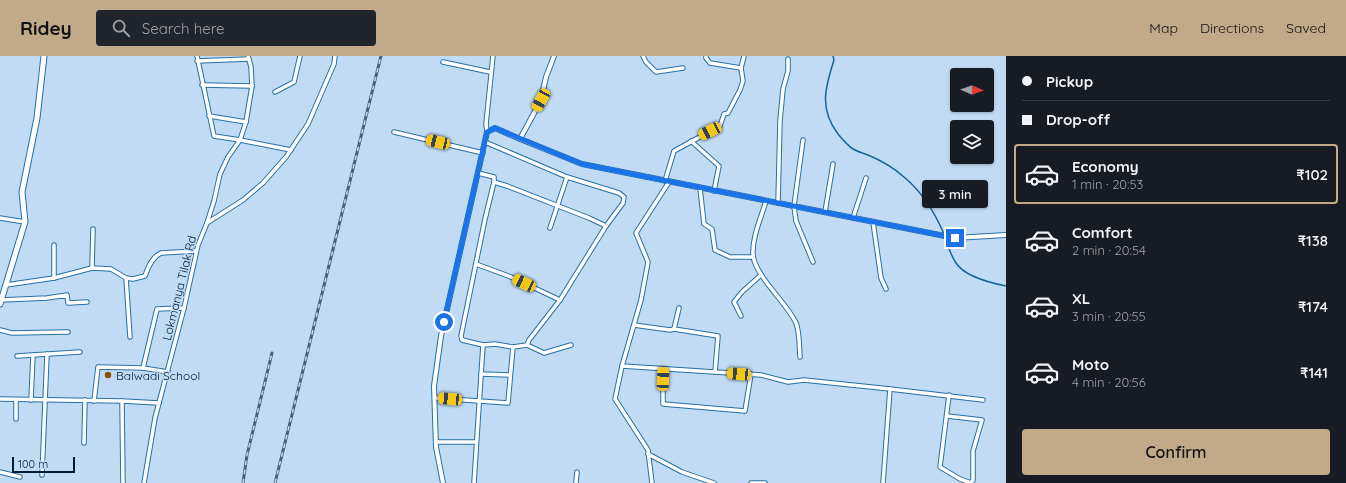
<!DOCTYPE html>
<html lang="en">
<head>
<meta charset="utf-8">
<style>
	body { margin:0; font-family:Quicksand,sans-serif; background:#20242c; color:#f1f3f6; height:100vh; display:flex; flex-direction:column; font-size:15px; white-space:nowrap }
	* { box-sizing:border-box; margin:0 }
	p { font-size:13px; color:#9ea1a6 }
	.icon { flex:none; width:22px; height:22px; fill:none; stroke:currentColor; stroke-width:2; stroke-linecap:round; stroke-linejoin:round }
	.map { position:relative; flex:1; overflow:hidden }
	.drawer { display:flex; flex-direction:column; background:#171b24; width:340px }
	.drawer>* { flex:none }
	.hud { display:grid; align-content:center; height:88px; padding:0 16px; background:#171b24 }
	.needle { width:26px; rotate:92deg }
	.tools { position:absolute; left:950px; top:12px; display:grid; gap:8px }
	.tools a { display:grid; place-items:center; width:44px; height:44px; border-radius:4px; background:#171b24; box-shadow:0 1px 3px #0004; font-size:20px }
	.scale { position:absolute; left:12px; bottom:10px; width:63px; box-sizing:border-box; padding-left:4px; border:2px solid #001c32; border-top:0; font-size:11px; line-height:14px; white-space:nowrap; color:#001c32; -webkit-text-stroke:3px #c0dbf3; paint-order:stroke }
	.end { position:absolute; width:18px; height:18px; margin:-9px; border:5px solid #1a73e8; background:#fff; box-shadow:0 0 0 2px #fff }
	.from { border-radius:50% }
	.bubble { position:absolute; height:28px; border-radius:4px; background:#171b24; box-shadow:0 1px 3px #0004; font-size:13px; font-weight:600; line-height:28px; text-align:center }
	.car { position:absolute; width:12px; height:24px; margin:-12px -6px; border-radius:5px; box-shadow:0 0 3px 1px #0007; background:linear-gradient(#f5c518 24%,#345 0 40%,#f5c518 0 76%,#345 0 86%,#f5c518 0) }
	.hud b { display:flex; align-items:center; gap:14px; height:38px; font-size:15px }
	.hud b+b { border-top:1px solid #363941 }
	.hud i { width:10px; height:10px; background:#f1f3f6 }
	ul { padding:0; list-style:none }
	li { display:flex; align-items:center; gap:12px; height:60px; margin:0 8px 6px; padding:0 8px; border:2px solid transparent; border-radius:4px }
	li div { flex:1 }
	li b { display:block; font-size:15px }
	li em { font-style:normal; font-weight:600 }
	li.selected { border-color:#c2a989 }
	li>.icon { width:36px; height:36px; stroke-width:1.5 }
	.action { display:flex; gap:8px; margin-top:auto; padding:8px 16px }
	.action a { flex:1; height:46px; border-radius:4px; background:#c2a989; color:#111; font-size:16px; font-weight:600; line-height:46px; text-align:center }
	header { display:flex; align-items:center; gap:24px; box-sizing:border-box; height:56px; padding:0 20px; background:#c2a989; color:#111 }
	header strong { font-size:19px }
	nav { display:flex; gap:22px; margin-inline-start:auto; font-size:14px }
	.search { width:280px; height:36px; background:#20242c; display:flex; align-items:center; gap:10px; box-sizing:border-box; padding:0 14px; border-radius:4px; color:#9ea1a6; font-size:15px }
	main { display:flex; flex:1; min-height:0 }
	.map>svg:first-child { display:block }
</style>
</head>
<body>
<header>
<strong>Ridey</strong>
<div class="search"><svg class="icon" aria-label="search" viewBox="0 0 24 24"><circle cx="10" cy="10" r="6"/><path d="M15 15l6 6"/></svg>Search here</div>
<nav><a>Map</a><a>Directions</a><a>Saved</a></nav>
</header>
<main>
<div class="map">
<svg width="1006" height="427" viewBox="0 0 1006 427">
	<rect width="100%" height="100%" fill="#c0dbf3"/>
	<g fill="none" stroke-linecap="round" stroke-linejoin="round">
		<!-- stream -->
		<g stroke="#166397" stroke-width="1.5">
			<path d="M833,0L834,4C825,32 819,53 838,78C843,84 848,90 853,93C858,96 863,97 868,99C880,104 894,112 904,121C921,135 935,157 944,178"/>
			<path d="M945,181C948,190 951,200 956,207C965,221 991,227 1006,230"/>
		</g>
		<!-- minor casing -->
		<g stroke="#2770a4" stroke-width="5.5">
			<g id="minor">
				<path d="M197,0L214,80L240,84L291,94"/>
				<path d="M643,0L646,6L656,16L683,12"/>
				<path d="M706,0V2L710,7L741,12"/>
				<path d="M197,5L249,3"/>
				<path d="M443,6L490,16"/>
				<path d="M202,29L252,30"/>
				<path d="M275,36L294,26L300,0"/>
				<path d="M209,60L246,66"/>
				<path d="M394,76L483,97"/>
				<path d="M487,76L486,68L493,0"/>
				<path d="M803,84L794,150L796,165L813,206"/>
				<path d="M691,85L719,110L714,135"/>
				<path d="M485,86L567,121L619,137L624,141L623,147L606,170L560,244L529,284L527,289"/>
				<path d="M478,117L494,121V126L485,163L461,280L462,284L483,289L495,288L513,291L527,289L544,297L571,289"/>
				<path d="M665,125L674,95L720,70L724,58L728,57L740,34L743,25L741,12L744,0"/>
				<path d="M494,126L507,130L589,162L606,170"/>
				<path d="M700,132L704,168L712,173L715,194L730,201H753"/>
				<path d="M766,145C761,162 752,181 753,199C755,220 787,247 796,267C800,277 799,290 800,301"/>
				<path d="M778,147L780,65L783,33L788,15V3"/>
				<path d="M825,156L833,108"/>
				<path d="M0,162L25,166"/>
				<path d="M853,162L866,122"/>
				<path d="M873,166L881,222L886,233"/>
				<path d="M207,167L243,144L263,127L286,101L308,68L334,8L335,0"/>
				<path d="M550,172L567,121"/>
				<path d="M476,208L511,221L560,244"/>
				<path d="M92,212L93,173"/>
				<path d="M54,222V189"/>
				<path d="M126,222L130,281"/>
				<path d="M6,229L54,222L92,212L111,213L126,222L133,223L145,220C148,211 152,201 161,197L196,195"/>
				<path d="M1,244L47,242L67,239L68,247L87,246"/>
				<path d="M741,260L734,246L742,236L761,219"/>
				<path d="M634,269L670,274L674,273L718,280L715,316"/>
				<path d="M674,273L679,252"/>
				<path d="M0,274L12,277L68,276"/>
				<path d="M17,300L80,296"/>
				<path d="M622,310L761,319L788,326L804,324L890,333L883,427"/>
				<path d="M143,312L157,253L184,252"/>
				<path d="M663,313V348L745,355L751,318"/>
				<path d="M481,318L510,319"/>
				<path d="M890,333L983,344"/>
				<path d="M949,339L940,411L960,423L971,427"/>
				<path d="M435,342L508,347L513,291"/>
				<path d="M0,343L122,345L159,347"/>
				<path d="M31,344L33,299"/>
				<path d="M94,345L98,311L143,312L168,316"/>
				<path d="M122,345L123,427"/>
				<path d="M947,360L982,364L973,395V424L971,427"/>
				<path d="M16,363V344"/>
				<path d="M436,386H476"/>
				<path d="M84,387L85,344"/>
				<path d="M648,398L682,416L714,427"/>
				<path d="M0,416L20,421"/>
				<path d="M42,419L47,298"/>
				<path d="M144,427L155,362L184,252L198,189L207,167L214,145L220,118L228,101L240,84L246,66L252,30L251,11L248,0"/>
				<path d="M474,427L483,289"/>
				<path d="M576,427L577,416"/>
				<path d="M652,427L648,394L615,343L622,310L641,244L648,206L636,177L669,126"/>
				<path d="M751,427H765"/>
			</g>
		</g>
		<!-- tertiary casing -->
		<g stroke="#2770a4" stroke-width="6">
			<g id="tertiary">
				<path d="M554,0L546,21L541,44L520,83L582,108L955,182L1006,179"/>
				<path d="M443,427L436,391L434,330L441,280L487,76L495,72L520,83"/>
			</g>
		</g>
		<!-- secondary casing -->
		<g stroke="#2770a4" stroke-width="7">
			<path id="secondary" d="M0,248L25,166L22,136L37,62L44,0"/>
		</g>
		<!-- minor -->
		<use href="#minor" stroke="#fff" stroke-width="3.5"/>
		<!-- tertiary -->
		<use href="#tertiary" stroke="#fff" stroke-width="4"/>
		<!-- secondary -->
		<use href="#secondary" stroke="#fff" stroke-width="5"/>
		<!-- rail casing -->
		<g stroke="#466278" stroke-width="3">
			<g id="rail">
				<path d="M243,427L247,399L272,297"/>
				<path d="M275,427L381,0"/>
			</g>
		</g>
		<!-- rail -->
		<use href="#rail" stroke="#c0dbf3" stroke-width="1.5" stroke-dasharray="4.5" stroke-linecap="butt"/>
	</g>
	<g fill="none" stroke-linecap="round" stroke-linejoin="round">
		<!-- route -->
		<path stroke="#1a73e8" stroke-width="5" d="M444,266L487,76L495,72L582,108L955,182"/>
	</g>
	<!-- markers -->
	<circle fill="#884f03" stroke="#c0dbf3" stroke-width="1.5" cx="108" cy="319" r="4"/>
	<g text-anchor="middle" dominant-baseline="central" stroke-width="3" stroke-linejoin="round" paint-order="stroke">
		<!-- street labels -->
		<g font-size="12" fill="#001c32" stroke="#c0dbf3">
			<text transform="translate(179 232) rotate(-76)">Lokmanya Tilak Rd</text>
		</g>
		<!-- poi labels -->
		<g font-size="12" fill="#001c32" stroke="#c0dbf3" text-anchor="start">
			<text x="116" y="319">Balwadi School</text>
		</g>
	</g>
</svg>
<div class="tools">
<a><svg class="needle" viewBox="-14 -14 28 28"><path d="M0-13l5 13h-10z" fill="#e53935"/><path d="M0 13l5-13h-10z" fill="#9ea1a6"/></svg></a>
<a><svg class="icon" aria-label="layers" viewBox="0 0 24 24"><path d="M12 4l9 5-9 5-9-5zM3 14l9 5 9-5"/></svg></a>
</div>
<div class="scale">100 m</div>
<i class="end from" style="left:444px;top:266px"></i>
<i class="end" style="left:955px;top:182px"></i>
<div class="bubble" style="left:922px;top:124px;width:66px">3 min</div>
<i class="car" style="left:541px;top:44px;rotate:209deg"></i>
<i class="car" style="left:710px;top:75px;rotate:244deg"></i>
<i class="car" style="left:438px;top:86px;rotate:283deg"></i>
<i class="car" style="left:524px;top:227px;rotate:295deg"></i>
<i class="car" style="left:739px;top:318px;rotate:274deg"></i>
<i class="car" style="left:663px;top:323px;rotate:2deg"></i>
<i class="car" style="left:450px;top:343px;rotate:275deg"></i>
</div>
<section class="drawer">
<div class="hud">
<b><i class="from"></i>Pickup</b>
<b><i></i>Drop-off</b>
</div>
<ul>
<li class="selected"><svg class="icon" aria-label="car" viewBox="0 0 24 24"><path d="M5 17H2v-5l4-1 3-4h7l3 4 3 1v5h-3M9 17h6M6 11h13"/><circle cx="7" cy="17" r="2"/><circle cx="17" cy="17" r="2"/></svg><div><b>Economy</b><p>1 min · 20:53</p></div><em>₹102</em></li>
<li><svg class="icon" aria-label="car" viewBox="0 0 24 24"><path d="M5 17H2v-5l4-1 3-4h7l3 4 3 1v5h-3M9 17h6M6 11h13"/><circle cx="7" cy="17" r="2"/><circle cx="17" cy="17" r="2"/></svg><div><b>Comfort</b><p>2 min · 20:54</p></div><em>₹138</em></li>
<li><svg class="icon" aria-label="car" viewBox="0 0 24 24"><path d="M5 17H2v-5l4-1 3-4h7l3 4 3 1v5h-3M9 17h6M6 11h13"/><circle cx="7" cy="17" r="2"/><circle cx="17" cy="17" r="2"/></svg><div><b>XL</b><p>3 min · 20:55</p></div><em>₹174</em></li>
<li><svg class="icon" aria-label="car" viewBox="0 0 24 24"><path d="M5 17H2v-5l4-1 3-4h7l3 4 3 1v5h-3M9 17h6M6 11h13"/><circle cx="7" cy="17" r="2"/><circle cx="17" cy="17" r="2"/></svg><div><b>Moto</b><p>4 min · 20:56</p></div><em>₹141</em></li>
</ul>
<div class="action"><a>Confirm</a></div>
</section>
</main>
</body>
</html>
